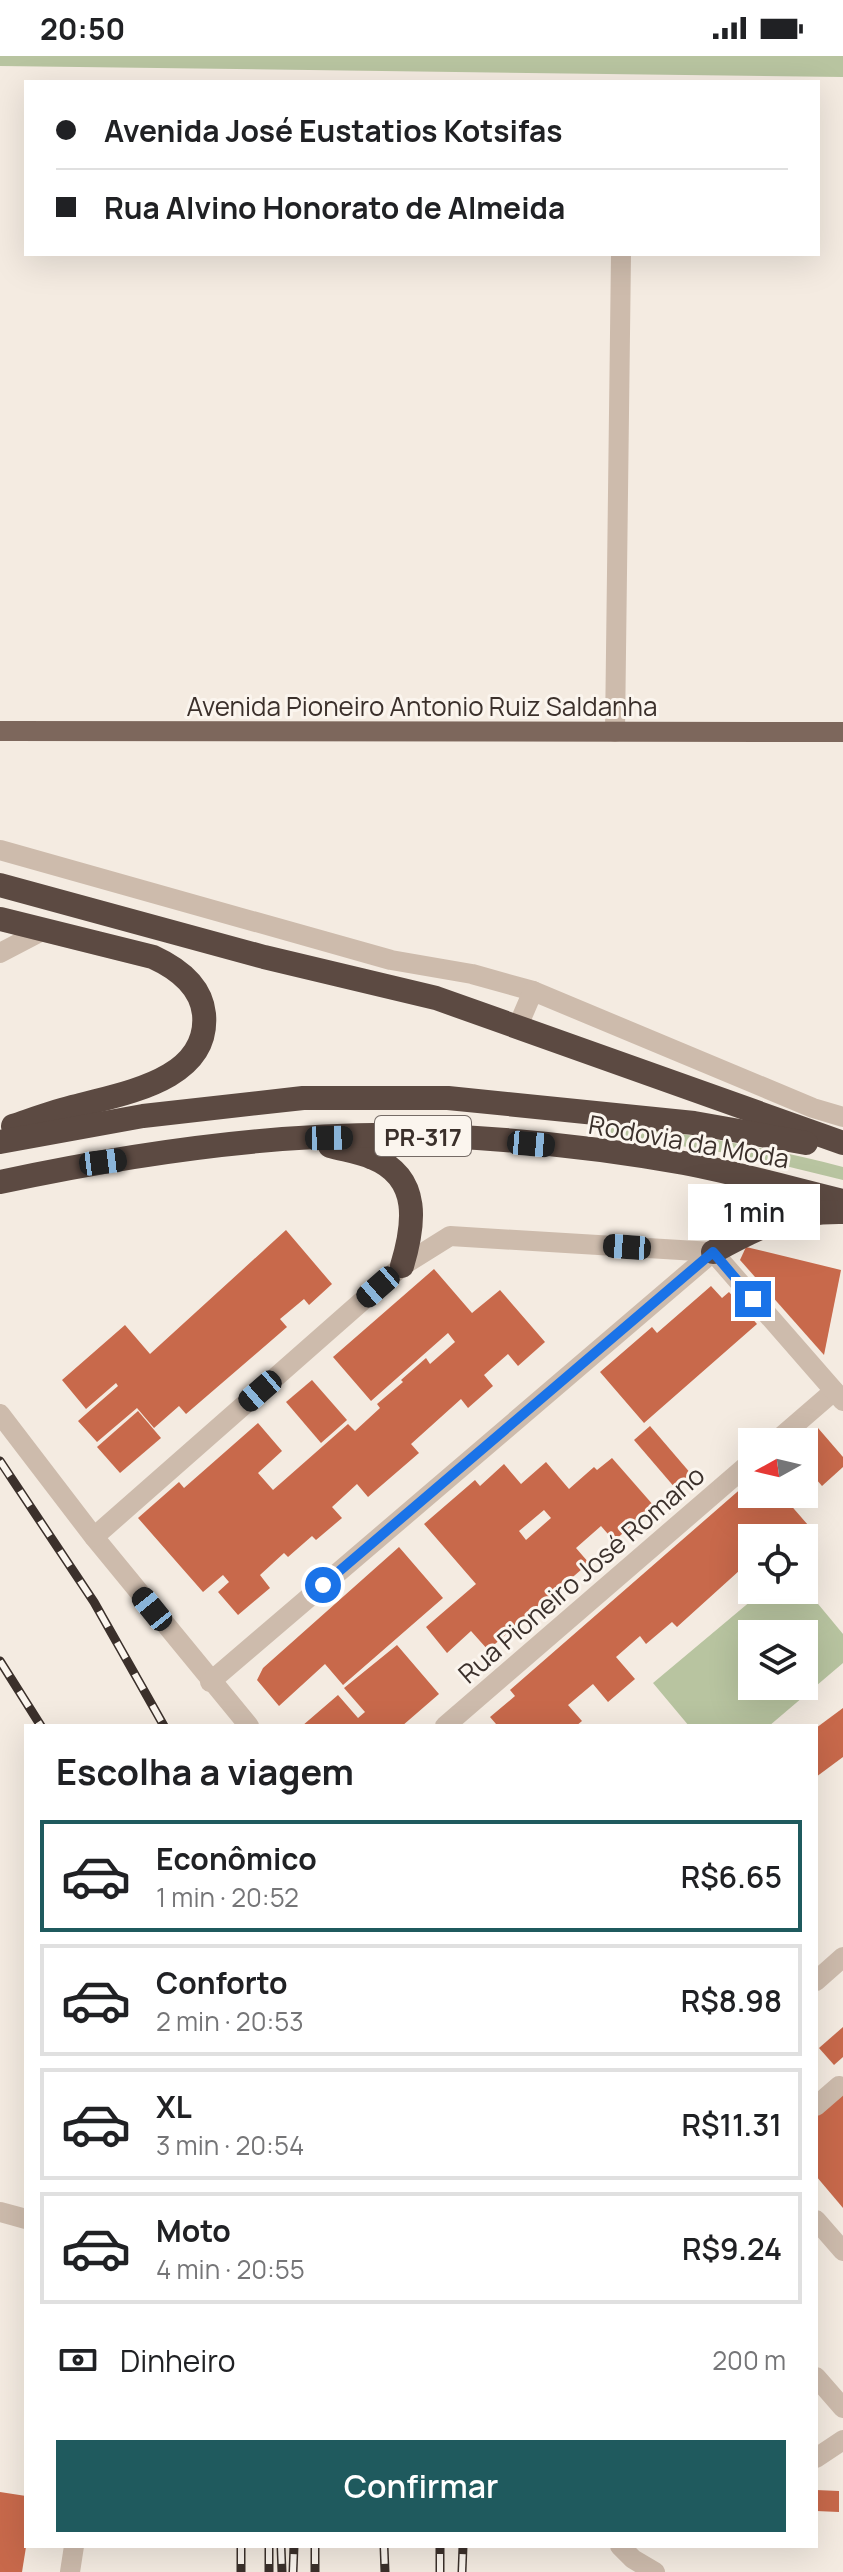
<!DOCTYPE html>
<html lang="pt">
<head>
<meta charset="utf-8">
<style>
	body { margin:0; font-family:Manrope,sans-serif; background:#f2f2f2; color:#202124; height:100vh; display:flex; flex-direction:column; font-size:30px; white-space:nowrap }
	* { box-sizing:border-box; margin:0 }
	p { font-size:26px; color:#757577 }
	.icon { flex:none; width:44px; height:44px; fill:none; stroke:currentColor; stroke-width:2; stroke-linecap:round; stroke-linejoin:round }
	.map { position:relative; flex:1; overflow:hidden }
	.panel { position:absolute; left:24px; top:1668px; width:794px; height:824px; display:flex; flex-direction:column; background:#fff; border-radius:0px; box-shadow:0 8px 32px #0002 }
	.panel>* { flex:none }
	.hud { position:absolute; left:24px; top:24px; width:796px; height:176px; border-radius:0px; box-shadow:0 8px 32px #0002; display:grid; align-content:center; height:176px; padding:0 32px; background:#fff }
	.needle { width:52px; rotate:262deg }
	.tools { position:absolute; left:738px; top:1372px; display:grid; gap:16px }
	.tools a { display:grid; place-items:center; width:80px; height:80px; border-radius:0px; background:#fff; box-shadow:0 8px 32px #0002; font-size:40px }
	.end { position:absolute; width:36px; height:36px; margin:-18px; border:10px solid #1a73e8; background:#fff; box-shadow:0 0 0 4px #fff }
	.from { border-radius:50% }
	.bubble { position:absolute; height:56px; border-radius:0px; background:#fff; box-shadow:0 8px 32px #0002; font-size:26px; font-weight:600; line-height:56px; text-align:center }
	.car { position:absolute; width:24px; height:48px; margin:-24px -12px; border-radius:10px; box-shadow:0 0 6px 2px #0007; background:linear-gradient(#222 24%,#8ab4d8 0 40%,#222 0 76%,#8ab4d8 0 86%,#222 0) }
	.hud b { display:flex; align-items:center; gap:28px; height:76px; font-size:30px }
	.hud b+b { border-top:2px solid #e0e0e0 }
	.hud i { width:20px; height:20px; background:#202124 }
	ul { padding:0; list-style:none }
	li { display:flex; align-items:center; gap:24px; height:112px; margin:0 16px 12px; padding:0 16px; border:4px solid #e0e0e0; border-radius:0px }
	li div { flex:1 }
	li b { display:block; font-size:30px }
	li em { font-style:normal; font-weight:600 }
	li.on { border-color:#1f5a5e }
	li>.icon { width:72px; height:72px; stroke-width:1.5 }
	h2 { padding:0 32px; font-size:36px; line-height:96px }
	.pay { display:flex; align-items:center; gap:20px; height:88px; padding:0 32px; font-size:30px }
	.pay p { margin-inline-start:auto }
	.primary-button { display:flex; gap:16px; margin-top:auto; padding:16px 32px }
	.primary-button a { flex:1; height:92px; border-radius:0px; background:#1f5a5e; color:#fff; font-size:32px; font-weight:600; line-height:92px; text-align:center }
	.status { display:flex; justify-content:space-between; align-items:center; height:56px; padding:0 40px; background:#fff; direction:ltr }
	.status svg { height:22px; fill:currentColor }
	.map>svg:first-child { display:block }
</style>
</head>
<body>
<div class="status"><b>20:50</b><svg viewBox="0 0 49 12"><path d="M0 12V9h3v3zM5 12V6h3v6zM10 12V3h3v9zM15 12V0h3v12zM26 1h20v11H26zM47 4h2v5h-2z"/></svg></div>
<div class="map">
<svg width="843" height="2516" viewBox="0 0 843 2516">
	<rect width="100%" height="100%" fill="#f4ebe1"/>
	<!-- green -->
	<g fill="#b8c4a0" fill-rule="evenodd">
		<path d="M0,0H843V21L0,10Z"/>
		<path d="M600,1066C682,1077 763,1090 843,1111V1124L745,1100L598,1077Z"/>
		<path d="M804,1531L843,1578V1607L769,1670H689L653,1627L764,1534H804ZM752,1578H804V1630H752Z"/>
	</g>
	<!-- building -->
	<g fill="#c8694b" fill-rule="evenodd">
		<path d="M286,1174L332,1228L309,1249L304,1243L280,1263L287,1271L186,1358L179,1350L154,1372L137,1352L97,1386L78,1365L118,1330L116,1327L86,1353L62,1324L125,1269L150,1298Z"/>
		<path d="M746,1191L841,1214L824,1299L740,1204Z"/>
		<path d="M434,1213L472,1257L500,1234L545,1286L518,1310L508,1298L484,1319L493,1330L468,1352L461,1343L411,1388L419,1397L368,1441L357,1428L332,1451L342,1462L316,1484L312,1480L288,1501L284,1497L260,1519L270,1532L238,1559L218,1536L229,1526L223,1519L203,1536L138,1462L179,1426L184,1432L258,1367L282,1395L258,1417L273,1434L348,1368L355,1375L380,1352L377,1348L403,1326L401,1324L426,1302L430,1308L455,1286L448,1277L371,1345L333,1301Z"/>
		<path d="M711,1230L722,1242L729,1236L757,1268L644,1367L600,1316L652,1271L657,1277Z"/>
		<path d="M312,1324L347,1364L321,1387L286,1346Z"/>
		<path d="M138,1355L161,1382L120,1417L97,1391Z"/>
		<path d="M650,1370L692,1419L676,1433L634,1384Z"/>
		<path d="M818,1372L843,1401V1411L822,1430L804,1409V1384Z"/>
		<path d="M612,1402L654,1450L614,1485L601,1470L576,1492L589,1507L488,1594L471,1575L447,1597L426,1571L476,1528L424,1468L475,1424L480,1430L504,1408L521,1428L546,1406L569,1433L594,1411L597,1414ZM544,1454L551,1462L526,1484L519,1475Z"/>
		<path d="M752,1423V1438H781L808,1469L794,1482H752V1508L750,1505L677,1571L672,1566L646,1588L640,1580L616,1601L635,1623L608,1646L593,1628L568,1649L582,1665L576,1670H494L496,1668L490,1661L515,1640L510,1634Z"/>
		<path d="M399,1491L443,1542L343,1629L325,1608L279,1650L257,1624L263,1612Z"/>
		<path d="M397,1589L439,1638L402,1670H302L338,1639L358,1662L365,1656L344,1632Z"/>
		<path d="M843,1652V1701L816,1721V1672Z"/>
		<path d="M843,1971V2001L834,2009L819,1992Z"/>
		<path d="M843,2032V2152L816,2120V2056Z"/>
		<path d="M816,2434L839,2435V2456L816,2455Z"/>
		<path d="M0,2436L26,2440V2491L22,2516H0Z"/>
	</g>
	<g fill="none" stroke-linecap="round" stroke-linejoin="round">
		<!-- minor -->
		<g stroke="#cdbbac" stroke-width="20">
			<path d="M615,676L621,198"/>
			<path d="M0,794L391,904L472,918L533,935"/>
			<path d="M0,897L44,874"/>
			<path d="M518,970L533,935L813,1052L843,1061"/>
			<path d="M0,1358L94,1481L249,1670"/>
			<path d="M775,1386L834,1335"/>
			<path d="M94,1481L402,1210L450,1180L713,1196L843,1345"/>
			<path d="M210,1626L713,1196"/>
			<path d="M445,1670L752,1405"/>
			<path d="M816,1925L843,1901"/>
			<path d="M816,2050L839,2030"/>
			<path d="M0,2156L26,2163"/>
			<path d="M816,2164L843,2195"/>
			<path d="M816,2321L843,2352"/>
			<path d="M816,2402L843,2384"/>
			<path d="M620,2490L633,2503L655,2516"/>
			<path d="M70,2516L74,2490"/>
		</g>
		<!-- major -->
		<path stroke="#7d675c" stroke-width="20" d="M0,675L843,676"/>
		<!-- highway -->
		<g stroke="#5c4a42" stroke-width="24">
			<path d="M0,829L264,901L436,942L843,1087"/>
			<path d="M0,863L153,901C177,912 201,929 204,958C210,1024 124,1037 77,1050C55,1055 34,1063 13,1070"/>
			<path d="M0,1086L143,1060L303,1042H448L694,1067L806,1087"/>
			<path d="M330,1090C344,1094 360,1096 373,1102C422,1122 414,1170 402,1210"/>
			<path d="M0,1126C140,1096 300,1073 444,1080C523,1084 606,1093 684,1107C737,1117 790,1132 843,1145"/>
			<path d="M713,1196C758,1171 790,1155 843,1156"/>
		</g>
		<!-- rail casing -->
		<g stroke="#3b302b" stroke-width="9">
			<g id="rail">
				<path d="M0,1405L94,1546L164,1670"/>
				<path d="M0,1605L41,1670"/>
				<path d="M241,2490V2516"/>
				<path d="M269,2490V2516"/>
				<path d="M281,2490L282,2516"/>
				<path d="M315,2490V2516"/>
				<path d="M384,2490L385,2516"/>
				<path d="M293,2516L294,2490"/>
				<path d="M440,2516V2490"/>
				<path d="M462,2516L463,2490"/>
			</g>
		</g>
		<!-- rail -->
		<use href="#rail" stroke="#fbf5ee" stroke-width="6" stroke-dasharray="18" stroke-linecap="butt"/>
	</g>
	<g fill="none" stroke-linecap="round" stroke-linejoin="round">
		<!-- route -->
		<path stroke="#1a73e8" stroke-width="10" d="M323,1529L713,1196L753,1243"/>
	</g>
	<g text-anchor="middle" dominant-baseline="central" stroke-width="6" stroke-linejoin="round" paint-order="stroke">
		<!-- shield labels -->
		<rect fill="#fbf5ee" stroke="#756b66" stroke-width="2" x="375" y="1060" width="96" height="40" rx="6"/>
		<g font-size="24" font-weight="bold" fill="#3b302b">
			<text x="423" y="1080">PR-317</text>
		</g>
		<!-- street labels -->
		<g font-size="26" fill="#3b302b" stroke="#fbf5ee">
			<text x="422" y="650">Avenida Pioneiro Antonio Ruiz Saldanha</text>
			<text transform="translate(689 1085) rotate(10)">Rodovia da Moda</text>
			<text transform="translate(581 1518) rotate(-41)">Rua Pioneiro José Romano</text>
		</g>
	</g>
</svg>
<div class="tools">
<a><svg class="needle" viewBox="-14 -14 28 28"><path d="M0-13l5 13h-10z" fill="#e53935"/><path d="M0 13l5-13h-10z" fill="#757577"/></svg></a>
<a><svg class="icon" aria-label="locate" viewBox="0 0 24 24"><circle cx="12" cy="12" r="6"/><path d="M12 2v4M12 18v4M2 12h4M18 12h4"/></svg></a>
<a><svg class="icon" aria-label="layers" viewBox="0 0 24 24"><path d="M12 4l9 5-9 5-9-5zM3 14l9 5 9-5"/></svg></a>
</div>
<i class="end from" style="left:323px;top:1529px"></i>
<i class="end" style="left:753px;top:1243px"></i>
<div class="bubble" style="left:688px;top:1128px;width:132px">1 min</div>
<i class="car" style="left:329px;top:1082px;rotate:89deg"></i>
<i class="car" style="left:531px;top:1088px;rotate:95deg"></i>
<i class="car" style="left:103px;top:1106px;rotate:83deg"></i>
<i class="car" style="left:627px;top:1191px;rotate:274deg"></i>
<i class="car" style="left:378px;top:1231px;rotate:229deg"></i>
<i class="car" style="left:260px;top:1335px;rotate:229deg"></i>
<i class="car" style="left:152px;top:1553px;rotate:321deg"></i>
<div class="hud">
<b><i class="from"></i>Avenida José Eustatios Kotsifas</b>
<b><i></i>Rua Alvino Honorato de Almeida</b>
</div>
<section class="panel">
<h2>Escolha a viagem</h2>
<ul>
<li class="on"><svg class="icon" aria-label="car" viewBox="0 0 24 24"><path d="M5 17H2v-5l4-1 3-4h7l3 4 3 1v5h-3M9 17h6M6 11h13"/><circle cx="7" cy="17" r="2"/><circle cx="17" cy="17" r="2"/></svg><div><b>Econômico</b><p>1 min · 20:52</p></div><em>R$6.65</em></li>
<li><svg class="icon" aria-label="car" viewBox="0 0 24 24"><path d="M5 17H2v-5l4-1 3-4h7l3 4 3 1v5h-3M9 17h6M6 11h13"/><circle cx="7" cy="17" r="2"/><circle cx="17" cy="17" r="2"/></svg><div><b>Conforto</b><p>2 min · 20:53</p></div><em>R$8.98</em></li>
<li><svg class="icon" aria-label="car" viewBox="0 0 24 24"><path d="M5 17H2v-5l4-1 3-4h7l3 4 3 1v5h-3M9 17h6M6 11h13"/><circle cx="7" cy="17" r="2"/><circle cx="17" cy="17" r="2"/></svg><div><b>XL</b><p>3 min · 20:54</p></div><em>R$11.31</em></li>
<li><svg class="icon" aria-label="car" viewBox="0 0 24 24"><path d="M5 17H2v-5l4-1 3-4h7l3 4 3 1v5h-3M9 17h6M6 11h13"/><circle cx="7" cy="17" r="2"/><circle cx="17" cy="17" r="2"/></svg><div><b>Moto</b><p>4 min · 20:55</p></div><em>R$9.24</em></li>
</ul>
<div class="pay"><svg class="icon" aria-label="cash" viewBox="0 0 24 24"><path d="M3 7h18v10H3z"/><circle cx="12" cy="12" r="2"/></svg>Dinheiro<p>200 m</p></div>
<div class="primary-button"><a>Confirmar</a></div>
</section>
</div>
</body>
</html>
